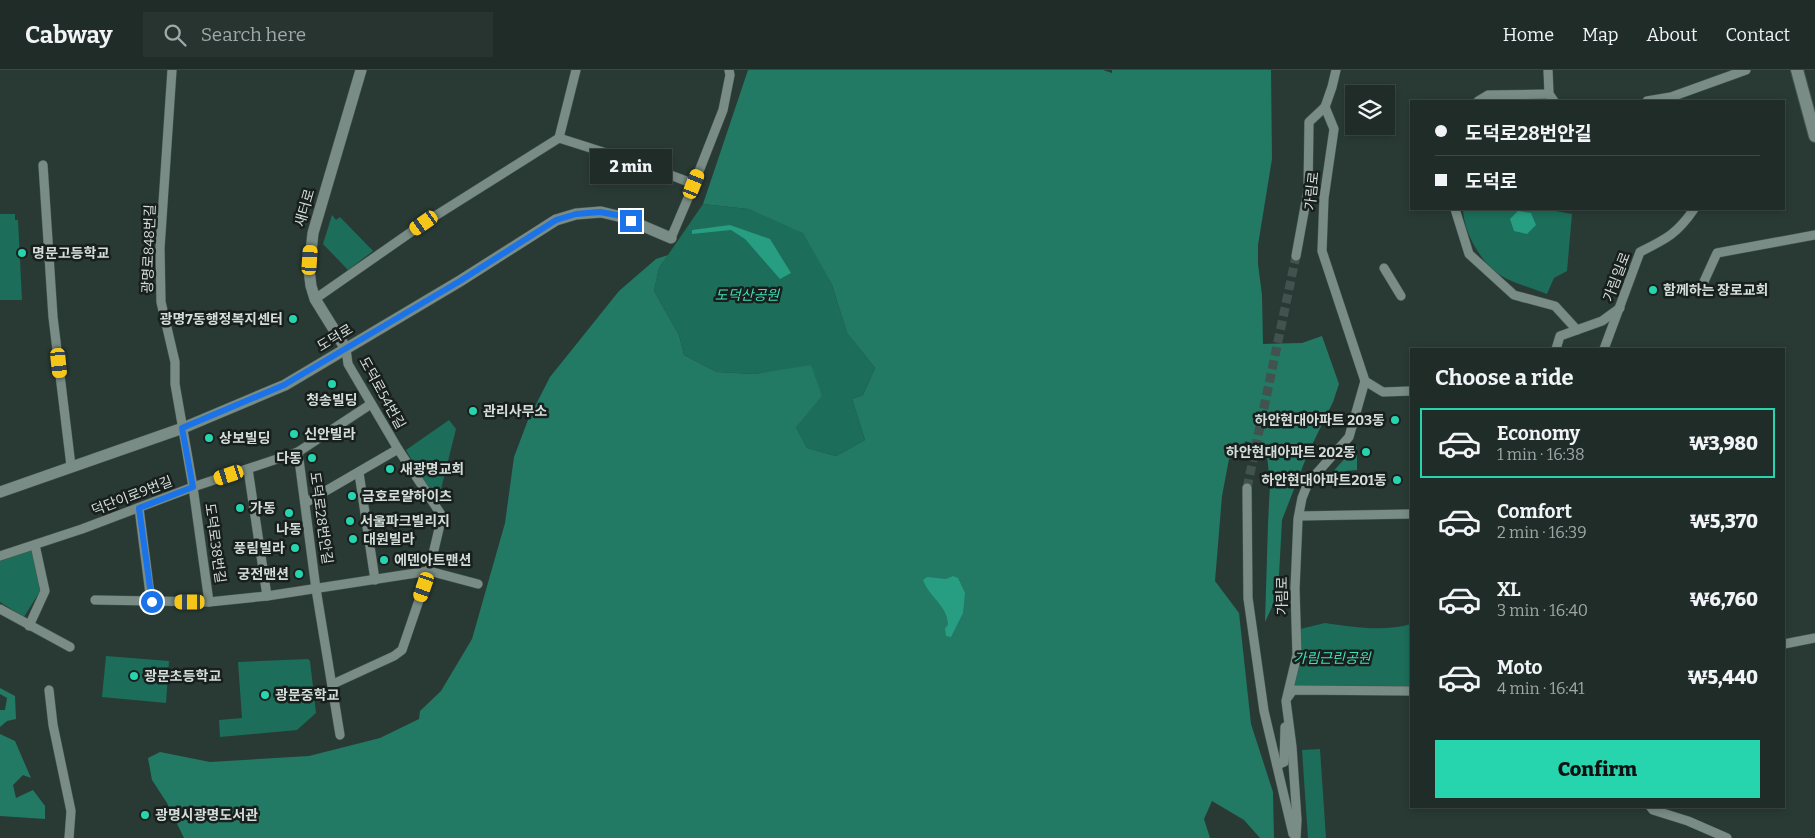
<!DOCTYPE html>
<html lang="en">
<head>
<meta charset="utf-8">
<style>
	body { margin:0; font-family:Bitter,"Noto Sans KR",serif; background:#273430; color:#f1f3f6; height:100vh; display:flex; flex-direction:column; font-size:19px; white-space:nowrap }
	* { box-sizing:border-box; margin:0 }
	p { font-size:16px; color:#a1a7a8 }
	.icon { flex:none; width:28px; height:28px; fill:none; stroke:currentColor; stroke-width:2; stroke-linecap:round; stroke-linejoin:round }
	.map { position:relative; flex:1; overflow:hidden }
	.panel { position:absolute; left:1410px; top:278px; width:375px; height:460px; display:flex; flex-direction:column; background:#1f2c28; border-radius:0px; box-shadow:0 2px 8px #0003,0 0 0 1px #3c4845 }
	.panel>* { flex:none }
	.hud { position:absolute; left:1410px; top:30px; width:375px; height:110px; border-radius:0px; box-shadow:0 2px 8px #0003,0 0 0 1px #3c4845; display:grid; align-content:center; height:110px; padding:0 25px; background:#1f2c28 }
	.fabs { position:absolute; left:1345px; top:15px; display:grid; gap:10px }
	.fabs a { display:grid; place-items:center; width:50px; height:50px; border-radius:0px; background:#1f2c28; box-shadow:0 2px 8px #0003,0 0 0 1px #3c4845; font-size:25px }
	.end { position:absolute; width:22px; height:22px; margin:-11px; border:6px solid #1a73e8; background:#fff; box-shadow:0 0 0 2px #fff }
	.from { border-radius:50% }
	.bubble { position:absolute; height:35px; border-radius:0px; background:#1f2c28; box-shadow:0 2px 8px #0003,0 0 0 1px #3c4845; font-size:16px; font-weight:800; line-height:35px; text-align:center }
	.car { position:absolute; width:15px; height:30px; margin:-15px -8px; border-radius:6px; box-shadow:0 0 4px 1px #0007; background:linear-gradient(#f5c518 24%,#345 0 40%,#f5c518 0 76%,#345 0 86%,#f5c518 0) }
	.hud b { display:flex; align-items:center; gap:18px; height:48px; font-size:19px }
	.hud b+b { border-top:1px solid #3c4845 }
	.hud i { width:12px; height:12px; background:#f1f3f6 }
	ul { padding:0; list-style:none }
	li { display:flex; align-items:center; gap:15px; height:70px; margin:0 10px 8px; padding:0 15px; border:2px solid transparent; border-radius:0px }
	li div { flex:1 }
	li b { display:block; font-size:19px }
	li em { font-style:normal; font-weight:800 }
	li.on { border-color:#26d5ae }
	li>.icon { width:45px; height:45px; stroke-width:1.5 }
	h2 { padding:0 25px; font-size:22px; line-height:60px }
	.action { display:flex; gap:10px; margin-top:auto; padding:10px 25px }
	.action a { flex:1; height:58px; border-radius:0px; background:#26d5ae; color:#111; font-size:20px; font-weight:800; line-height:58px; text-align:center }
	header { display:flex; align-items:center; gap:30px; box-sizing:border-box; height:70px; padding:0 25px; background:#1f2c28; border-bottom:1px solid #3c4845 }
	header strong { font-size:24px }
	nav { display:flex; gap:28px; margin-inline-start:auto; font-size:18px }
	.search { width:350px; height:45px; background:#273430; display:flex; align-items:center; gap:12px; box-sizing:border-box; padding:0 18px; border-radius:0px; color:#a1a7a8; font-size:19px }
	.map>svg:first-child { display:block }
</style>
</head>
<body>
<header>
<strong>Cabway</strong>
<div class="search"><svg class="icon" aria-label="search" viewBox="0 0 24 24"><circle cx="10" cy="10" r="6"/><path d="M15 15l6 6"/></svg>Search here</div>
<nav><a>Home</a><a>Map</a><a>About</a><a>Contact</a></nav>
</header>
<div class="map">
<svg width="1815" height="768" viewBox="0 0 1815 768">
	<rect width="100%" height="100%" fill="#293a35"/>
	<!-- green -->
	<g fill="#1c6d59">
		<path d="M703,134L748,139L803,162L832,215L847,263L875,298L863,325L852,329L865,370L836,386L807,378L796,357L811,296L754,304L717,302L684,285L679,265L654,221L659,198Z"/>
		<path d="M1463,139H1545L1572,144L1567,201L1554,208L1547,224C1534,219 1520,215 1507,209C1483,197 1464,165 1463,139Z"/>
		<path d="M0,144H15V150H18L22,230H0Z"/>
		<path d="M332,145L336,150L340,147L373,181L348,200L323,174Z"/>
		<path d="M449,350L456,359L437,435L406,380Z"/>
		<path d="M33,479L40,521L24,547L0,532V491Z"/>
		<path d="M1325,553C1352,557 1384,562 1411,554V621L1293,620L1296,560Z"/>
		<path d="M106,586L169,591L166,633L102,627Z"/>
		<path d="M308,589L310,591L316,643L297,660L220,667L219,650L242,648L238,592Z"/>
		<path d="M1320,679L1326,768H1308L1302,680Z"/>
	</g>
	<!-- forest -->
	<g fill="#227964">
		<path d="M748,0H1103L1112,3V0H1271L1272,89L1258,175V194L1262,225L1263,274L1302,273L1322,266L1339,314L1333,332L1308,383L1282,450L1278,524L1265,552L1268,454L1270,414L1267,385L1246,371L1229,389L1222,426L1215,511L1239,543L1251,654L1273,722L1274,768H1260L1244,750L1212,731L1204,749L1210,768H184L167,733L152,710L148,688L160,682L210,692L309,686L380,668L419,649L420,641L441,621L472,569L505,453L514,387L528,350L550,307L619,221L656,189L668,185L659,198L654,221L679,265L684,285L717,302L754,304L811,295L822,326L796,357L807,378L836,386L865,370L852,329L863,325L875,298L847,263L832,215L803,163L748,139L703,134Z"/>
		<path d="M1357,375V400L1345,401L1344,405L1329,406Z"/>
		<path d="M0,618L15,626L16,649L7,651L0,657V640H5L7,628L0,624Z"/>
		<path d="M0,664L15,671L31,708L23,705L13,715L16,728L33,720L45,736V749L0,746Z"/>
	</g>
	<!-- water -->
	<g fill="#279e81">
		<path d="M1518,141L1531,143L1536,155L1527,164L1514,161L1510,149Z"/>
		<path d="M730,155L770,169L791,203L780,209L745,169L731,160L692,164V160Z"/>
		<path d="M953,506L958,508L965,523L963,543L951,567L946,566L945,558L948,555C948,536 929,527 923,510L927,507L946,509Z"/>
	</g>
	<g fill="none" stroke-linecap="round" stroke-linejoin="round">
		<!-- minor-tunnel -->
		<path stroke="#42524e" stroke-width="9" stroke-dasharray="9 4.5" stroke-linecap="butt" d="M1247,418L1296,186"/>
		<!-- minor casing -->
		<g stroke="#475651" stroke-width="10">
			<g id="minor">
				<path d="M172,0L160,178L161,232L175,292V314L193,417L209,532"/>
				<path d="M1548,0L1549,24L1554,31"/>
				<path d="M1478,31L1488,25L1549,24"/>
				<path d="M1647,31L1671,27L1746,0"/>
				<path d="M1325,37L1332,17L1336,0"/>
				<path d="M559,68L576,0"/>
				<path d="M43,95L53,247L71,396"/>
				<path d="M694,114L723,40L730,5L729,0"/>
				<path d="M1455,139L1469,184L1514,225L1555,236L1577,260"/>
				<path d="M1296,186L1308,120L1309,52L1325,37L1334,59L1324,128L1322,181L1365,311L1383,322L1411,321"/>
				<path d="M1384,198L1401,226"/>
				<path d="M1701,218L1717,183L1815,165"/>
				<path d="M315,229L424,153L559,68L644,95L694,114L671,168"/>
				<path d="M1556,279L1560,266L1602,251L1620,238"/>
				<path d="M1604,279L1640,182C1666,169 1677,164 1694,139"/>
				<path d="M298,382L316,519L340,665"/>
				<path d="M248,399L267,526"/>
				<path d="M359,403L375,510"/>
				<path d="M1247,418L1248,528L1264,641L1293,764"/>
				<path d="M305,433L398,379"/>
				<path d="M139,438L151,532"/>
				<path d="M1299,446L1411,444"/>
				<path d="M0,486L82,459L193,417L298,382L371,334"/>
				<path d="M95,530L209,532L267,526L429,501L478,514"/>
				<path d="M0,539L70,577"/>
				<path d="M29,556L45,521L35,475"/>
				<path d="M1784,574L1815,568"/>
				<path d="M333,614L394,586L402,580L429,501L442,446L398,379L348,294L346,279"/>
				<path d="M49,620L53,655L71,741L69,768"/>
				<path d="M1288,627L1293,620L1411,621"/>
				<path d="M1277,695L1284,692L1285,657"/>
				<path d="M1650,736L1653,740L1688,751L1727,768"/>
				<path d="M1296,768L1297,750L1292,677L1286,631L1297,585L1295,519L1298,449L1302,428L1308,413L1349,367L1365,311"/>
			</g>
		</g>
		<!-- tertiary casing -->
		<g stroke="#475651" stroke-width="12">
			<g id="tertiary">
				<path d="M346,279L315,229L311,216L309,200L313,163L361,0"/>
				<path d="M0,422L183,358L285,315L460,211L556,150L576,144L601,142L622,147L671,168"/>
			</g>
		</g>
		<!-- secondary casing -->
		<g stroke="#475651" stroke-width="14">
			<path id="secondary" d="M1797,0L1815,66"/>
		</g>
		<!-- minor -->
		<use href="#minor" stroke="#798c86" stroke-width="9"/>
		<!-- tertiary -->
		<use href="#tertiary" stroke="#798c86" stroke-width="11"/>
		<!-- secondary -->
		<use href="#secondary" stroke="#798c86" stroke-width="12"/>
	</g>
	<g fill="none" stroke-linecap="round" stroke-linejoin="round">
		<!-- route -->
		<path stroke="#1a73e8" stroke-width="6" d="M152,532L139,438L193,417L182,358L284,315L460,211L556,150L576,144L600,142L622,146L631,151"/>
	</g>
	<!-- markers -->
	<g fill="#26d5ae" stroke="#181f1d" stroke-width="2">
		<circle cx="22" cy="183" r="5"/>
		<circle cx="1653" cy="220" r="5"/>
		<circle cx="293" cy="249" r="5"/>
		<circle cx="332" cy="314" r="5"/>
		<circle cx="473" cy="341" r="5"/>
		<circle cx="1395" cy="350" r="5"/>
		<circle cx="294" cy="364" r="5"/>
		<circle cx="209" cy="368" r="5"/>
		<circle cx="1366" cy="382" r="5"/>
		<circle cx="312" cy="388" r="5"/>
		<circle cx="390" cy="399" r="5"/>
		<circle cx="1397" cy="410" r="5"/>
		<circle cx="352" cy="426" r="5"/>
		<circle cx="240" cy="438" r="5"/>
		<circle cx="289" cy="443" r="5"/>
		<circle cx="350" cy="451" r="5"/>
		<circle cx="353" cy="469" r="5"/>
		<circle cx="295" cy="478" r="5"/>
		<circle cx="384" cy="490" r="5"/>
		<circle cx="299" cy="504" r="5"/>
		<circle cx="134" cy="606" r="5"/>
		<circle cx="265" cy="625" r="5"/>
		<circle cx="145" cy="745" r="5"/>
	</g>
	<g text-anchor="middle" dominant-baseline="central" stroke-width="5" stroke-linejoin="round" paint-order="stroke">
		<!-- street labels -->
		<g font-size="14" fill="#d3ddd9" stroke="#181f1d">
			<text transform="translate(1312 121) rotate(-84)">가림로</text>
			<text transform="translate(305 138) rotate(-74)">새터로</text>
			<text transform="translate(149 179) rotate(-88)">광명로848번길</text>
			<text transform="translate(1617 207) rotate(-69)">가림일로</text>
			<text transform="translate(335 268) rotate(-31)">도덕로</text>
			<text transform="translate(382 323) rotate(61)">도덕로54번길</text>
			<text transform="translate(132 426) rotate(-21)">덕단이로9번길</text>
			<text transform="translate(321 448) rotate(82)">도덕로28번안길</text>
			<text transform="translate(215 473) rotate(82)">도덕로38번길</text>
			<text transform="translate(1282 526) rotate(-90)">가림로</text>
		</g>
		<!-- poi labels -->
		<g font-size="14" font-weight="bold" fill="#d3ddd9" stroke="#181f1d" text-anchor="start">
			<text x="32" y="183">명문고등학교</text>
			<text x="1663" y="220">함께하는 장로교회</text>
			<text x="283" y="249" text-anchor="end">광명7동행정복지센터</text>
			<text x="332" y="330" text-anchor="middle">청송빌딩</text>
			<text x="483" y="341">관리사무소</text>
			<text x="1385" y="350" text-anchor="end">하안현대아파트 203동</text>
			<text x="304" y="364">신안빌라</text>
			<text x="219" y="368">상보빌딩</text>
			<text x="1356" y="382" text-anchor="end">하안현대아파트 202동</text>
			<text x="302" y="388" text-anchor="end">다동</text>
			<text x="400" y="399">새광명교회</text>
			<text x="1387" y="410" text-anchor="end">하안현대아파트201동</text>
			<text x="362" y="426">금호로얄하이츠</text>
			<text x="250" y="438">가동</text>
			<text x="360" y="451">서울파크빌리지</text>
			<text x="289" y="459" text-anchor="middle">나동</text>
			<text x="363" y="469">대원빌라</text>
			<text x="285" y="478" text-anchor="end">풍림빌라</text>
			<text x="394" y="490">에덴아트맨션</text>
			<text x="289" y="504" text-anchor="end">궁전맨션</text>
			<text x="144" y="606">광문초등학교</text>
			<text x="275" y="625">광문중학교</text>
			<text x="155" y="745">광명시광명도서관</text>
		</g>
		<!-- park labels -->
		<g font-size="14" font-style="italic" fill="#41dfb9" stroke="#181f1d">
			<text x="747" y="225">도덕산공원</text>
			<text x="1332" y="588">가림근린공원</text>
		</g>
	</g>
</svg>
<div class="fabs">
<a><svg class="icon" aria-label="layers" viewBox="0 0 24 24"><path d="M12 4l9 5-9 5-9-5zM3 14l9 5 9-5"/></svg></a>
</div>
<i class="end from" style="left:152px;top:532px"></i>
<i class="end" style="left:631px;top:151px"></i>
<div class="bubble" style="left:590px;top:79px;width:82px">2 min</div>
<i class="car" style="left:694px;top:114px;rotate:22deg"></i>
<i class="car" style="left:424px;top:153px;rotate:235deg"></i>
<i class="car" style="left:310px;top:190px;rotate:4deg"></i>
<i class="car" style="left:59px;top:293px;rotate:174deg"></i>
<i class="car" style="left:229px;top:405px;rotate:252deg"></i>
<i class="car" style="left:424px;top:517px;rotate:199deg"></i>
<i class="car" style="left:190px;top:532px;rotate:270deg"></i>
<div class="hud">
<b><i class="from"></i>도덕로28번안길</b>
<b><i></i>도덕로</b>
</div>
<section class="panel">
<h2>Choose a ride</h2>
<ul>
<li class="on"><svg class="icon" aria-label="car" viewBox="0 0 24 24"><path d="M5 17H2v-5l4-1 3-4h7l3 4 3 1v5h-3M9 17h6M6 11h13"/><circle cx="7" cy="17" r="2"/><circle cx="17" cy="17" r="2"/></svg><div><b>Economy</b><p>1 min · 16:38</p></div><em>₩3,980</em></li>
<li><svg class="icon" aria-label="car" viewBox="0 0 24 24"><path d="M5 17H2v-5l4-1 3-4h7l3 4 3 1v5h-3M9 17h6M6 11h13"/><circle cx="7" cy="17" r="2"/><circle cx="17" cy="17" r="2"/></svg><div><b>Comfort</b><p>2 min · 16:39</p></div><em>₩5,370</em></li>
<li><svg class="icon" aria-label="car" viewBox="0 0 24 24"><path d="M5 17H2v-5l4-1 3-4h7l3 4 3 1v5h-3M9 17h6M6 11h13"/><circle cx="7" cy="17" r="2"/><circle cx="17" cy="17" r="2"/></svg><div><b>XL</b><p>3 min · 16:40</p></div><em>₩6,760</em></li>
<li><svg class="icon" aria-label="car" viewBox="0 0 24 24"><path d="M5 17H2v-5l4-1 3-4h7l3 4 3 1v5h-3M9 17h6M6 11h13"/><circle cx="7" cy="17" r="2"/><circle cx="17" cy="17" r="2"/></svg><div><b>Moto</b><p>4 min · 16:41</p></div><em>₩5,440</em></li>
</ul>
<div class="action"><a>Confirm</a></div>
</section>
</div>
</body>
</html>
